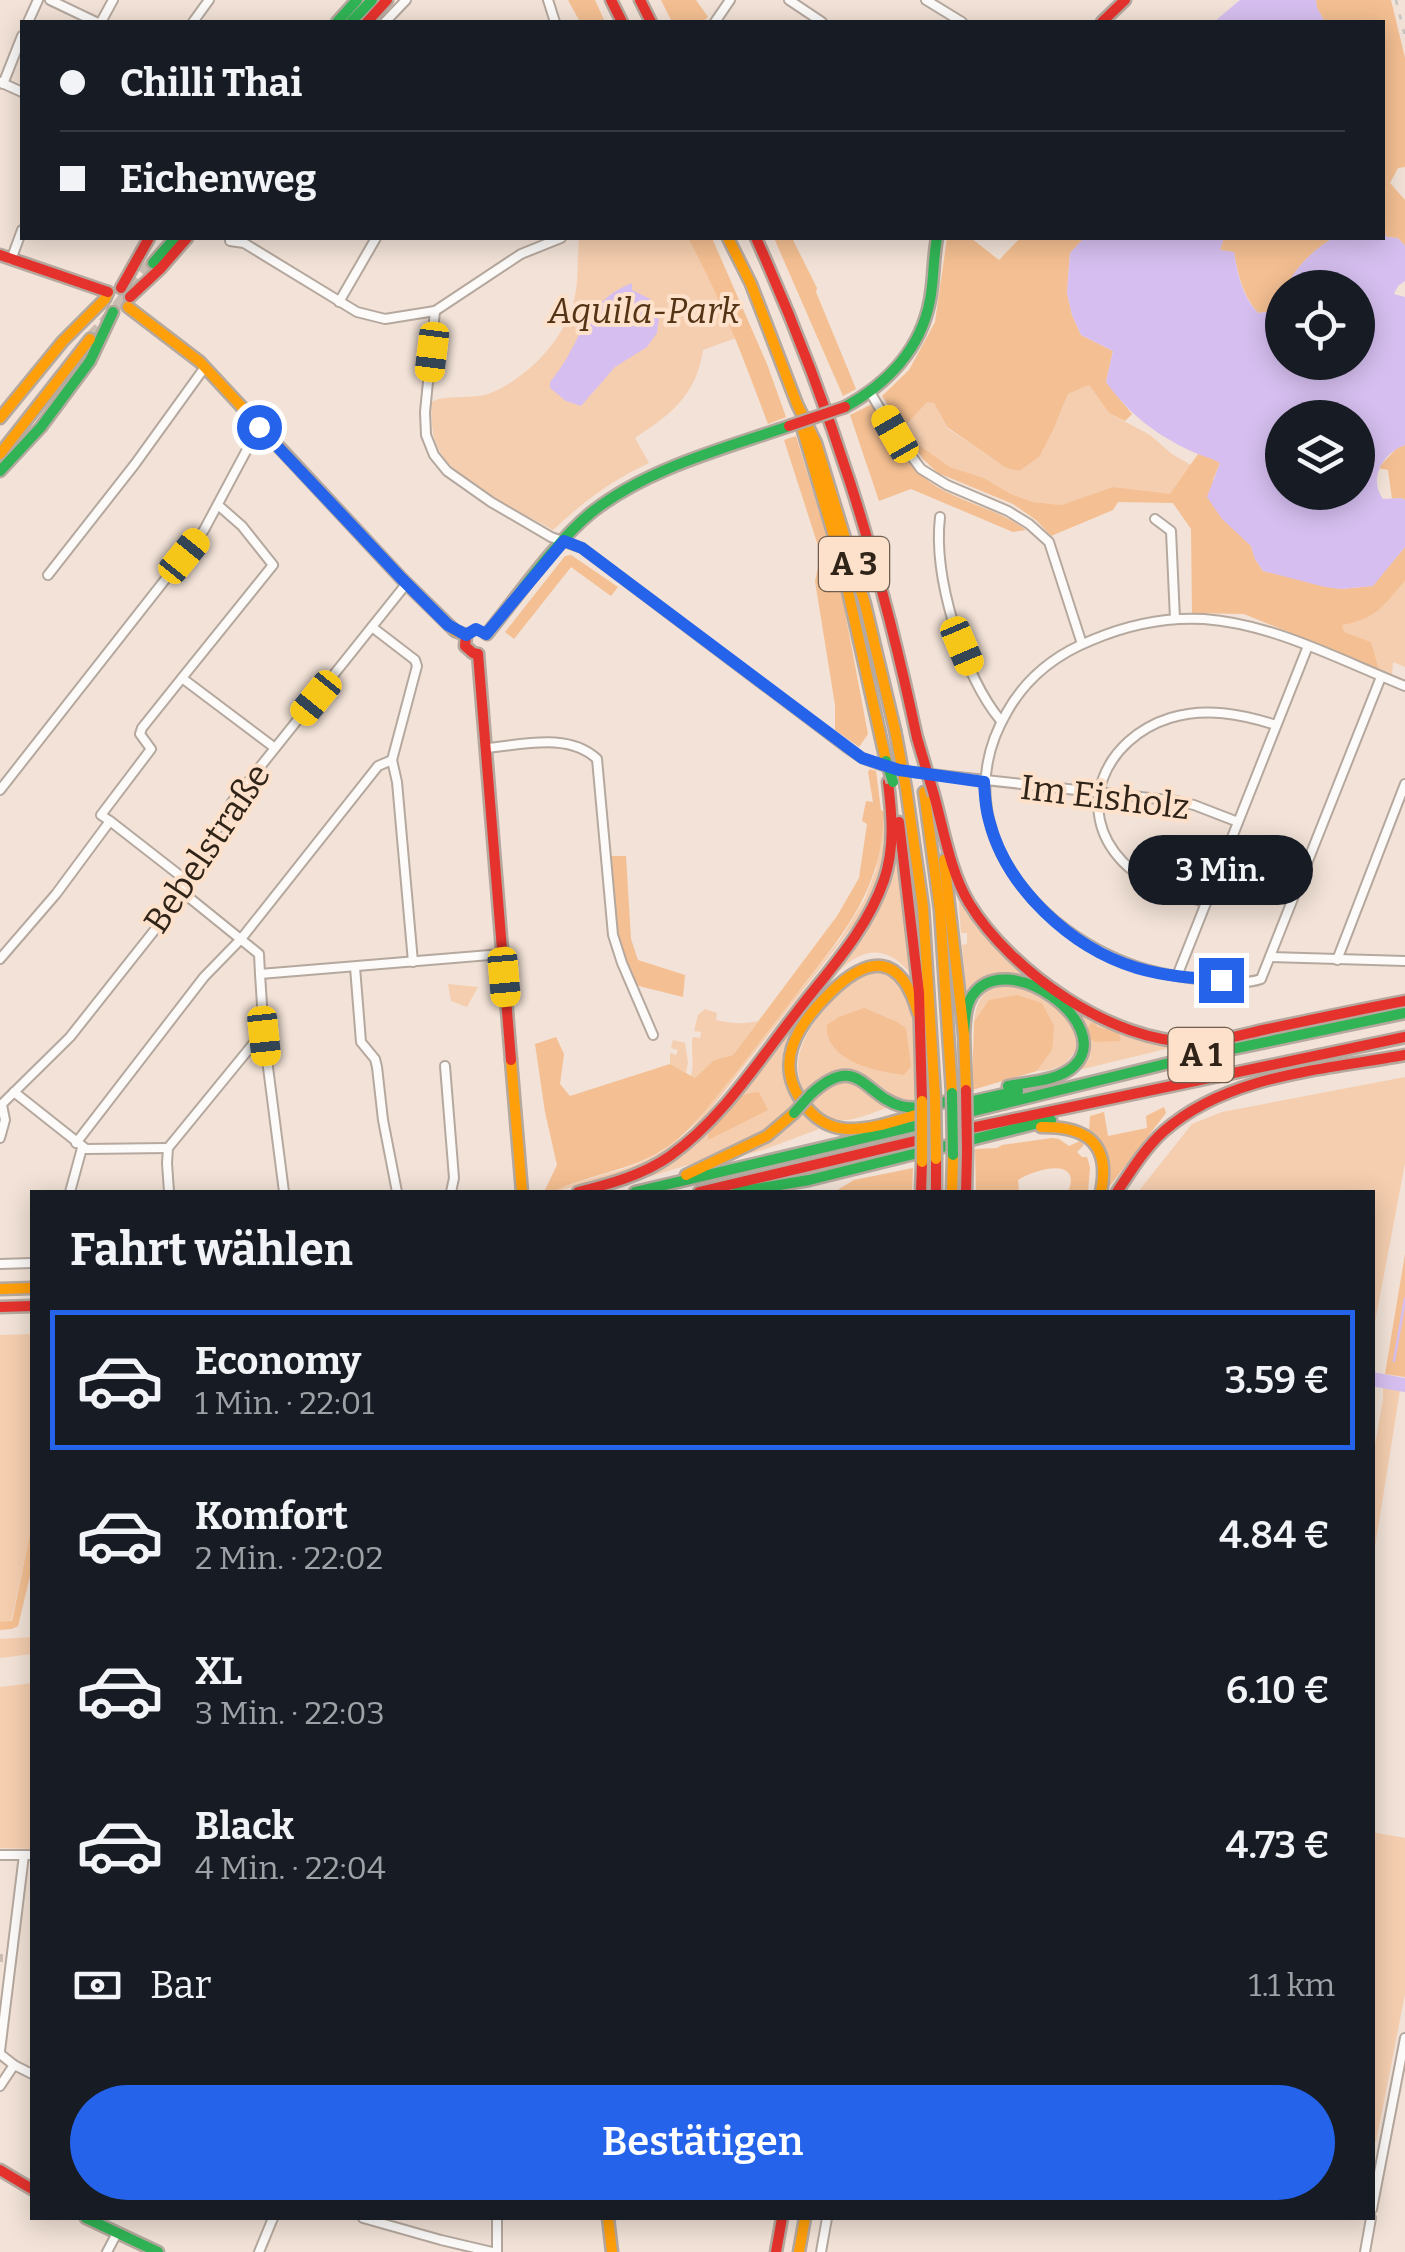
<!DOCTYPE html>
<html lang="de">
<head>
<meta charset="utf-8">
<style>
	body { margin:0; font-family:Bitter,serif; background:#242831; color:#f1f3f6; height:100vh; display:flex; flex-direction:column; font-size:38px; white-space:nowrap }
	* { box-sizing:border-box; margin:0 }
	p { font-size:32px; color:#9ea1a6 }
	.icon { flex:none; width:55px; height:55px; fill:none; stroke:currentColor; stroke-width:2; stroke-linecap:round; stroke-linejoin:round }
	.map { position:relative; flex:1; overflow:hidden }
	.side { position:absolute; left:30px; top:1190px; width:1345px; height:1030px; display:flex; flex-direction:column; background:#171b24; border-radius:0px; box-shadow:0 5px 25px #0003 }
	.side>* { flex:none }
	.banner { position:absolute; left:20px; top:20px; width:1365px; height:220px; border-radius:0px; box-shadow:0 5px 25px #0003; display:grid; align-content:center; height:220px; padding:0 40px; background:#171b24 }
	.buttons { position:absolute; left:1265px; top:270px; display:grid; gap:20px }
	.buttons a { display:grid; place-items:center; width:110px; height:110px; border-radius:50%; background:#171b24; box-shadow:0 5px 25px #0003; font-size:50px }
	.end { position:absolute; width:45px; height:45px; margin:-22px; border:12px solid #2563eb; background:#fff; box-shadow:0 0 0 5px #fff }
	.from { border-radius:50% }
	.bubble { position:absolute; height:70px; border-radius:35px; background:#171b24; box-shadow:0 5px 25px #0003; font-size:32px; font-weight:600; line-height:70px; text-align:center }
	.car { position:absolute; width:30px; height:60px; margin:-30px -15px; border-radius:12px; box-shadow:0 0 8px 2px #0007; background:linear-gradient(#f5c518 24%,#345 0 40%,#f5c518 0 76%,#345 0 86%,#f5c518 0) }
	.banner b { display:flex; align-items:center; gap:35px; height:95px; font-size:38px }
	.banner b+b { border-top:2px solid #363941 }
	.banner i { width:25px; height:25px; background:#f1f3f6 }
	ul { padding:0; list-style:none }
	li { display:flex; align-items:center; gap:30px; height:140px; margin:0 20px 15px; padding:0 20px; border:5px solid transparent; border-radius:0px }
	li div { flex:1 }
	li b { display:block; font-size:38px }
	li em { font-style:normal; font-weight:600 }
	li.on { border-color:#2563eb }
	li>.icon { width:90px; height:90px; stroke-width:1.5 }
	h2 { padding:0 40px; font-size:45px; line-height:120px }
	.pay { display:flex; align-items:center; gap:25px; height:110px; padding:0 40px; font-size:38px }
	.pay p { margin-inline-start:auto }
	.primary-button { display:flex; gap:20px; margin-top:auto; padding:20px 40px }
	.primary-button a { flex:1; height:115px; border-radius:60px; background:#2563eb; color:#fff; font-size:40px; font-weight:600; line-height:115px; text-align:center }
	.map>svg:first-child { display:block }
</style>
</head>
<body>
<div class="map">
<svg width="1405" height="2252" viewBox="0 0 1405 2252">
	<rect width="100%" height="100%" fill="#f2e2d7"/>
	<!-- green -->
	<g fill="#f5ceaf">
		<path d="M579,238H688L709,275L736,338L703,350C696,396 671,414 635,438L649,463C612,480 583,502 553,530C520,511 454,482 438,448C431,434 432,417 431,402C450,393 474,401 493,392C529,376 565,339 574,300C579,281 577,258 579,238Z"/>
		<path d="M1089,385L1109,413L1150,435L1172,454L1191,465L1170,495L1113,487L1061,505L1033,502L1011,494L984,478L950,467L909,438L903,428L927,401L934,403L947,428L1006,468L1019,471L1054,428L1068,394Z"/>
		<path d="M1405,581V667L1393,662L1392,674L1379,669L1371,642L1343,632L1342,624C1378,618 1382,607 1405,581Z"/>
		<path d="M885,811C889,849 878,885 859,918L699,1124L662,1156L613,1177L553,1192C577,1180 604,1176 629,1167C652,1159 671,1146 690,1130L841,938L865,899L876,870Z"/>
		<path d="M895,856H898L910,973C873,929 842,965 817,996C809,1006 800,1016 793,1027C770,1067 786,1103 819,1129L763,1150L740,1156L779,1135L798,1116L774,1126L698,1162L645,1178L733,1099L864,930Z"/>
		<path d="M958,893L1046,986L1178,1046L1079,1070L1088,1038L1095,1042L1106,1041V1028L1087,1029L1025,977L973,990L966,989L962,945L967,944V933H961Z"/>
		<path d="M873,970C884,972 894,976 901,985C921,1008 915,1073 915,1104L901,1101L878,1085L853,1083L869,1091L887,1108C873,1112 856,1121 841,1120C828,1120 816,1110 809,1100C788,1069 800,1041 820,1014C827,1003 835,991 845,983C853,977 864,974 873,970Z"/>
		<path d="M448,984L478,987L467,1007L451,1001Z"/>
		<path d="M1001,984H1020L1065,1015L1078,1033L1077,1049L1065,1064L1049,1070L1037,1071L1052,1050L974,1022C977,1001 981,992 1001,984Z"/>
		<path d="M705,1009L717,1013L716,1020C732,1024 745,1024 758,1021L733,1055L714,1060L695,1078L691,1076C695,1062 690,1051 693,1037L700,1038L701,1032L694,1031L698,1015Z"/>
		<path d="M673,1040L685,1043L688,1062L686,1073L670,1064V1053L676,1055L678,1050L671,1048Z"/>
		<path d="M1405,1077V1163L1373,1333L1372,1192H1138L1192,1124L1222,1112Z"/>
		<path d="M32,1334V1524L11,1622H0V1335Z"/>
		<path d="M1383,1387L1400,1390L1373,1560V1456L1383,1399Z"/>
		<path d="M32,1637V1654L0,1658V1639Z"/>
		<path d="M32,1683V1849L0,1848V1687Z"/>
		<path d="M1372,1832L1405,1838V1994L1376,2142H1372Z"/>
	</g>
	<!-- forest -->
	<g fill="#f4bf92">
		<path d="M568,0H595L605,22H580Z"/>
		<path d="M661,0H696L708,17L702,22H672Z"/>
		<path d="M1316,0H1391L1405,58V167L1398,168L1390,183L1405,200V246L1398,238L1387,237L1383,232L1382,22H1325L1317,8Z"/>
		<path d="M688,238H712L767,364L786,417L768,424C744,360 721,298 688,238Z"/>
		<path d="M774,238H792L817,288L816,292L856,389L843,396Z"/>
		<path d="M947,238H971L999,260L1020,238H1084L1070,253L1067,293L1072,315L1081,335L1113,351L1106,382L1132,414L1125,421L1109,413L1089,385L1068,394L1054,428L1039,457L1019,471L1006,468L947,427L934,403L927,402L903,428L882,396L909,370L935,322Z"/>
		<path d="M1224,238H1333C1316,248 1300,263 1290,280L1294,287L1282,288V310L1258,313C1243,295 1238,276 1234,252L1220,250Z"/>
		<path d="M872,404C887,428 900,456 921,475C951,502 995,506 1026,530L1013,532L911,489L879,501L850,415Z"/>
		<path d="M796,436L837,570L868,734L859,747L835,730V705L815,581L821,555L784,440Z"/>
		<path d="M909,438L950,467L984,478L1011,494L1033,502L1061,505L1113,487L1170,494L1198,454L1210,456L1220,463L1213,480L1240,534L1251,546L1255,559L1263,571L1341,589L1372,586L1405,547V581C1382,607 1378,618 1342,625L1344,632L1371,642L1379,669L1244,614L1192,613L1191,529L1173,503L1118,502L1113,510L1051,536L1036,520L1013,504L938,473L923,459Z"/>
		<path d="M1405,445V500L1401,498L1392,499L1388,470L1378,468L1398,447Z"/>
		<path d="M571,555L618,587L611,596L571,567L514,639L505,632L565,556Z"/>
		<path d="M870,769L876,771L881,810L884,812C882,892 842,935 796,995C766,1034 736,1073 705,1111C662,1163 634,1163 574,1183C563,1186 556,1193 544,1192L557,1165L545,1112L535,1044L556,1037L564,1054L560,1084L570,1096L670,1064L695,1078L714,1060L733,1055L837,916L859,878L867,824L862,821L866,801L873,802L868,772Z"/>
		<path d="M611,856H626L631,939L638,960L685,975L683,997L635,985L619,943Z"/>
		<path d="M1017,995L1042,1003L1054,1026L1052,1050L1037,1071L972,1090L974,1022L989,1000Z"/>
		<path d="M864,1008L895,1021L906,1028L911,1066L904,1075C876,1071 825,1062 827,1025L839,1017Z"/>
		<path d="M1091,1023H1095L1097,1027L1118,1031L1121,1041L1095,1042L1088,1038L1087,1029Z"/>
		<path d="M759,1092L768,1110L708,1140V1130C723,1112 733,1093 759,1092Z"/>
		<path d="M1164,1107L1166,1113L1109,1187L1106,1149L1089,1131L1090,1116L1104,1112L1108,1136L1147,1128L1146,1116Z"/>
		<path d="M1052,1138L1059,1139L1069,1146L1080,1141L1084,1145L1077,1152L1082,1157H1087L1090,1167L1088,1192H1068C1083,1156 1035,1169 1018,1180L1019,1192H976L975,1149L997,1148L1002,1145Z"/>
		<path d="M913,1168L912,1192H834L854,1180Z"/>
		<path d="M1405,1254V1377L1385,1374Z"/>
		<path d="M32,1524V1568L18,1626L12,1629L0,1630V1622L12,1621Z"/>
	</g>
	<!-- water -->
	<g fill="#d6bff0" fill-rule="evenodd">
		<path d="M1240,0H1316L1317,8L1325,22H1214Z"/>
		<path d="M1383,232L1387,237L1398,238L1405,246V281L1398,286L1394,294L1405,297V445C1383,453 1368,478 1383,499L1401,498L1405,500V547L1373,586L1341,589L1325,587L1263,571L1255,559L1251,546L1222,519L1207,497L1220,463C1210,457 1201,456 1191,451C1156,435 1128,413 1106,382L1113,351L1081,335L1072,315L1067,293L1070,253L1084,238H1224L1220,250L1234,252C1238,276 1242,295 1258,313L1282,310V362H1358V288L1294,287L1290,280C1300,263 1316,248 1333,238H1382ZM1282,418H1358V492H1282Z"/>
		<path d="M632,283V290L650,299L659,319L657,333L647,347L615,367L581,406L566,401L550,388V382C583,344 581,303 632,283Z"/>
	</g>
	<g fill="none" stroke-linecap="round" stroke-linejoin="round">
		<!-- stream -->
		<path stroke="#d6bff0" stroke-width="2.5" d="M1394,1361L1405,1299"/>
		<!-- river -->
		<path stroke="#d6bff0" stroke-width="14" d="M1372,1379L1405,1385"/>
		<!-- street-tunnel -->
		<path stroke="#cbbcb1" stroke-width="8" stroke-dasharray="8 4" stroke-linecap="butt" d="M0,1958H3"/>
		<!-- highway-tunnel -->
		<path stroke="#cbbcb1" stroke-width="14" stroke-dasharray="14 7" stroke-linecap="butt" d="M90,339L103,326L153,263"/>
		<!-- street casing -->
		<g stroke="#b5a89e" stroke-width="12">
			<g id="street">
				<path d="M50,0L96,22"/>
				<path d="M548,0L555,22"/>
				<path d="M789,0L822,22"/>
				<path d="M926,0L962,22"/>
				<path d="M28,22L38,0"/>
				<path d="M101,22L113,0"/>
				<path d="M193,22L209,0"/>
				<path d="M385,22L406,0"/>
				<path d="M715,22L730,0"/>
				<path d="M0,82L22,92"/>
				<path d="M3,84L22,36"/>
				<path d="M230,241L244,243L357,312L385,319L435,311L521,254L561,238"/>
				<path d="M11,260L22,230"/>
				<path d="M339,302L376,238"/>
				<path d="M435,311L425,412L426,435L434,455L447,471L491,502L551,537L582,548L847,748L862,758L889,768"/>
				<path d="M870,392L895,434L921,469L947,485L1008,511L1029,524L1049,542L1082,644"/>
				<path d="M218,505L242,526L273,565L182,678L275,748"/>
				<path d="M940,517C933,577 963,675 1001,721"/>
				<path d="M1155,519L1171,531L1175,619"/>
				<path d="M48,575L135,464L205,367"/>
				<path d="M1381,677L1261,979C1239,987 1195,979 1171,975C1053,955 936,833 1007,712C1026,678 1057,654 1092,640C1127,625 1166,617 1204,619C1274,624 1340,660 1405,686"/>
				<path d="M487,748C522,745 568,732 597,759L613,935L622,963L653,1035"/>
				<path d="M392,760L397,782L413,962"/>
				<path d="M903,771L1177,801L1194,805L1238,822"/>
				<path d="M0,790L204,530L259,427"/>
				<path d="M110,821L101,815L151,749L140,734L142,728L182,678"/>
				<path d="M181,891L259,954L260,974L502,954"/>
				<path d="M1206,903C1179,892 1144,884 1123,862C1072,809 1106,738 1170,718C1206,707 1241,714 1276,725"/>
				<path d="M1270,957L1405,961"/>
				<path d="M0,959L56,894L110,821L187,881"/>
				<path d="M1337,960L1405,784"/>
				<path d="M355,967L361,1042L375,1059L377,1067L383,1120L397,1192"/>
				<path d="M260,974L264,1036L284,1192"/>
				<path d="M1177,976L1308,646"/>
				<path d="M445,1066L454,1178L451,1192"/>
				<path d="M14,1092L86,1149L168,1148"/>
				<path d="M0,1106L70,1037L161,922L197,865L232,802L407,583"/>
				<path d="M0,1138L5,1120L2,1105"/>
				<path d="M76,1143L204,977L241,939L378,766L392,760L417,666L415,660L372,627"/>
				<path d="M70,1192L82,1148"/>
				<path d="M169,1192L167,1163L168,1148L253,1044L264,1036"/>
				<path d="M0,1264L32,1263"/>
				<path d="M0,1855H32"/>
				<path d="M0,2051L24,1855"/>
				<path d="M0,2054L14,2065L0,2086"/>
				<path d="M14,2065L32,2074"/>
				<path d="M1372,2209L1405,2038"/>
				<path d="M363,2218L441,2240L492,2252"/>
				<path d="M497,2218V2252"/>
				<path d="M107,2252L117,2233"/>
				<path d="M259,2252L273,2218"/>
				<path d="M821,2252L827,2218"/>
				<path d="M1365,2252L1371,2218"/>
			</g>
		</g>
		<!-- fast casing -->
		<g stroke="#b5a89e" stroke-width="15">
			<g id="fast">
				<path d="M337,22L357,0"/>
				<path d="M351,22L372,0"/>
				<path d="M153,263L175,238"/>
				<path d="M845,407C887,384 921,349 930,300C934,280 933,259 937,238"/>
				<path d="M0,471L41,427L90,361L113,312"/>
				<path d="M487,634C518,596 555,542 592,512C648,468 723,449 789,426"/>
				<path d="M964,1034C965,1021 965,1007 972,996C1006,945 1115,1024 1075,1065C1060,1081 1028,1082 1008,1086"/>
				<path d="M811,1094C858,1051 864,1096 901,1106C921,1111 943,1102 963,1097"/>
				<path d="M956,1105L1018,1091"/>
				<path d="M957,1115L1194,1057L1405,1013"/>
				<path d="M635,1192L932,1122"/>
				<path d="M737,1192L809,1180L1051,1120"/>
				<path d="M86,2218L158,2252"/>
			</g>
		</g>
		<!-- slow casing -->
		<g stroke="#b5a89e" stroke-width="15">
			<g id="slow">
				<path d="M728,238L751,284L797,404L816,443L865,604L895,730"/>
				<path d="M128,307L200,362L402,579L455,631L466,635"/>
				<path d="M0,418L63,341L105,299L108,292"/>
				<path d="M801,424L841,560L886,761"/>
				<path d="M0,454L90,339"/>
				<path d="M906,788L923,907L935,1097"/>
				<path d="M924,792L940,910L952,1093"/>
				<path d="M944,860L964,1034L966,1090"/>
				<path d="M918,1013C901,954 870,954 830,993C796,1026 771,1066 807,1108C817,1120 831,1128 847,1129C875,1130 903,1118 930,1111"/>
				<path d="M511,1060L522,1192"/>
				<path d="M1041,1127C1087,1126 1111,1144 1101,1192"/>
				<path d="M686,1175L767,1136L794,1113"/>
				<path d="M952,1192L953,1155"/>
				<path d="M0,1289L32,1288"/>
				<path d="M608,2218L612,2252"/>
				<path d="M799,2252L805,2218"/>
			</g>
		</g>
		<!-- jam casing -->
		<g stroke="#b5a89e" stroke-width="15">
			<g id="jam">
				<path d="M611,0L622,22"/>
				<path d="M640,0L651,22"/>
				<path d="M367,22L387,0"/>
				<path d="M1102,22L1125,0"/>
				<path d="M756,238C830,402 880,562 917,738"/>
				<path d="M0,255L108,292"/>
				<path d="M121,288L149,238"/>
				<path d="M130,297L161,268L187,238"/>
				<path d="M466,635L465,646L473,653L478,654"/>
				<path d="M478,654L511,1060"/>
				<path d="M934,795C944,831 950,871 969,903C1011,972 1113,1043 1195,1042C1218,1042 1241,1035 1263,1030C1310,1020 1357,1010 1405,1001"/>
				<path d="M899,822L919,993L922,1101"/>
				<path d="M1185,1050L1217,1040"/>
				<path d="M957,1131L1405,1037"/>
				<path d="M936,1159V1192"/>
				<path d="M578,1192C610,1184 643,1175 670,1156C722,1119 757,1063 796,1013C828,971 866,932 884,880C895,848 892,815 888,782"/>
				<path d="M699,1192L932,1137"/>
				<path d="M921,1192L922,1162"/>
				<path d="M966,1192L967,1152"/>
				<path d="M1117,1192C1131,1171 1145,1148 1164,1131C1229,1074 1324,1070 1405,1055"/>
				<path d="M0,1307L32,1306"/>
				<path d="M0,2170L32,2189"/>
				<path d="M776,2252L782,2218"/>
			</g>
		</g>
		<!-- street -->
		<use href="#street" stroke="#fdfbf9" stroke-width="8"/>
		<!-- fast -->
		<use href="#fast" stroke="#30b455" stroke-width="10"/>
		<!-- slow -->
		<use href="#slow" stroke="#ff9f0a" stroke-width="10"/>
		<!-- jam -->
		<use href="#jam" stroke="#e5322d" stroke-width="10"/>
		<!-- rail -->
		<path stroke="#c8c4c1" stroke-width="2.5" stroke-dasharray="5 10" stroke-linecap="butt" d="M1396,0L1405,36"/>
		<!-- fast-bridge casing -->
		<g stroke="#b5a89e" stroke-width="15" stroke-linecap="butt">
			<g id="fast-bridge">
				<path d="M886,761L893,782"/>
				<path d="M952,1093L953,1155"/>
				<path d="M794,1113L811,1094"/>
			</g>
		</g>
		<!-- slow-bridge casing -->
		<g stroke="#b5a89e" stroke-width="15" stroke-linecap="butt">
			<g id="slow-bridge">
				<path d="M895,730L906,788"/>
				<path d="M935,1097L936,1159"/>
				<path d="M922,1101V1162"/>
			</g>
		</g>
		<!-- jam-bridge casing -->
		<g stroke="#b5a89e" stroke-width="15" stroke-linecap="butt">
			<g id="jam-bridge">
				<path d="M789,426L845,407"/>
				<path d="M917,738L934,795"/>
				<path d="M966,1090L967,1152"/>
			</g>
		</g>
		<!-- fast-bridge -->
		<use href="#fast-bridge" stroke="#30b455" stroke-width="10"/>
		<!-- slow-bridge -->
		<use href="#slow-bridge" stroke="#ff9f0a" stroke-width="10"/>
		<!-- jam-bridge -->
		<use href="#jam-bridge" stroke="#e5322d" stroke-width="10"/>
	</g>
	<g fill="none" stroke-linecap="round" stroke-linejoin="round">
		<!-- route -->
		<path stroke="#2563eb" stroke-width="12" d="M259,427L402,579L448,625L466,635L476,629L486,634L564,541L582,548L862,758L899,770L984,782C985,795 985,807 989,820C1006,888 1071,948 1137,968C1164,976 1193,978 1221,980"/>
	</g>
	<g text-anchor="middle" dominant-baseline="central" stroke-width="8" stroke-linejoin="round" paint-order="stroke">
		<!-- shield labels -->
		<g fill="#fee1cb" stroke="#6e5d4e" stroke-width="2.5">
			<rect x="819" y="537" width="70" height="54" rx="8"/>
			<rect x="1168.5" y="1028" width="65" height="54" rx="8"/>
		</g>
		<g font-size="32" font-weight="bold" fill="#302419">
			<text x="854" y="564">A 3</text>
			<text x="1201" y="1055">A 1</text>
		</g>
		<!-- park labels -->
		<g font-size="35" font-style="italic" fill="#553416" stroke="#fee1cb">
			<text x="644" y="311">Aquila-Park</text>
		</g>
		<!-- street labels -->
		<g font-size="35" fill="#302419" stroke="#fee1cb">
			<text transform="translate(1105 797) rotate(7)">Im Eisholz</text>
			<text transform="translate(207 848) rotate(-56)">Bebelstraße</text>
		</g>
	</g>
</svg>
<div class="buttons">
<a><svg class="icon" aria-label="locate" viewBox="0 0 24 24"><circle cx="12" cy="12" r="6"/><path d="M12 2v4M12 18v4M2 12h4M18 12h4"/></svg></a>
<a><svg class="icon" aria-label="layers" viewBox="0 0 24 24"><path d="M12 4l9 5-9 5-9-5zM3 14l9 5 9-5"/></svg></a>
</div>
<i class="end from" style="left:259px;top:427px"></i>
<i class="end" style="left:1221px;top:980px"></i>
<div class="bubble" style="left:1128px;top:835px;width:185px">3 Min.</div>
<i class="car" style="left:432px;top:352px;rotate:187deg"></i>
<i class="car" style="left:895px;top:434px;rotate:330deg"></i>
<i class="car" style="left:184px;top:556px;rotate:39deg"></i>
<i class="car" style="left:962px;top:646px;rotate:157deg"></i>
<i class="car" style="left:316px;top:698px;rotate:219deg"></i>
<i class="car" style="left:504px;top:977px;rotate:175deg"></i>
<i class="car" style="left:264px;top:1036px;rotate:174deg"></i>
<div class="banner">
<b><i class="from"></i>Chilli Thai</b>
<b><i></i>Eichenweg</b>
</div>
<section class="side">
<h2>Fahrt wählen</h2>
<ul>
<li class="on"><svg class="icon" aria-label="car" viewBox="0 0 24 24"><path d="M5 17H2v-5l4-1 3-4h7l3 4 3 1v5h-3M9 17h6M6 11h13"/><circle cx="7" cy="17" r="2"/><circle cx="17" cy="17" r="2"/></svg><div><b>Economy</b><p>1 Min. · 22:01</p></div><em>3.59 €</em></li>
<li><svg class="icon" aria-label="car" viewBox="0 0 24 24"><path d="M5 17H2v-5l4-1 3-4h7l3 4 3 1v5h-3M9 17h6M6 11h13"/><circle cx="7" cy="17" r="2"/><circle cx="17" cy="17" r="2"/></svg><div><b>Komfort</b><p>2 Min. · 22:02</p></div><em>4.84 €</em></li>
<li><svg class="icon" aria-label="car" viewBox="0 0 24 24"><path d="M5 17H2v-5l4-1 3-4h7l3 4 3 1v5h-3M9 17h6M6 11h13"/><circle cx="7" cy="17" r="2"/><circle cx="17" cy="17" r="2"/></svg><div><b>XL</b><p>3 Min. · 22:03</p></div><em>6.10 €</em></li>
<li><svg class="icon" aria-label="car" viewBox="0 0 24 24"><path d="M5 17H2v-5l4-1 3-4h7l3 4 3 1v5h-3M9 17h6M6 11h13"/><circle cx="7" cy="17" r="2"/><circle cx="17" cy="17" r="2"/></svg><div><b>Black</b><p>4 Min. · 22:04</p></div><em>4.73 €</em></li>
</ul>
<div class="pay"><svg class="icon" aria-label="cash" viewBox="0 0 24 24"><path d="M3 7h18v10H3z"/><circle cx="12" cy="12" r="2"/></svg>Bar<p>1.1 km</p></div>
<div class="primary-button"><a>Bestätigen</a></div>
</section>
</div>
</body>
</html>
